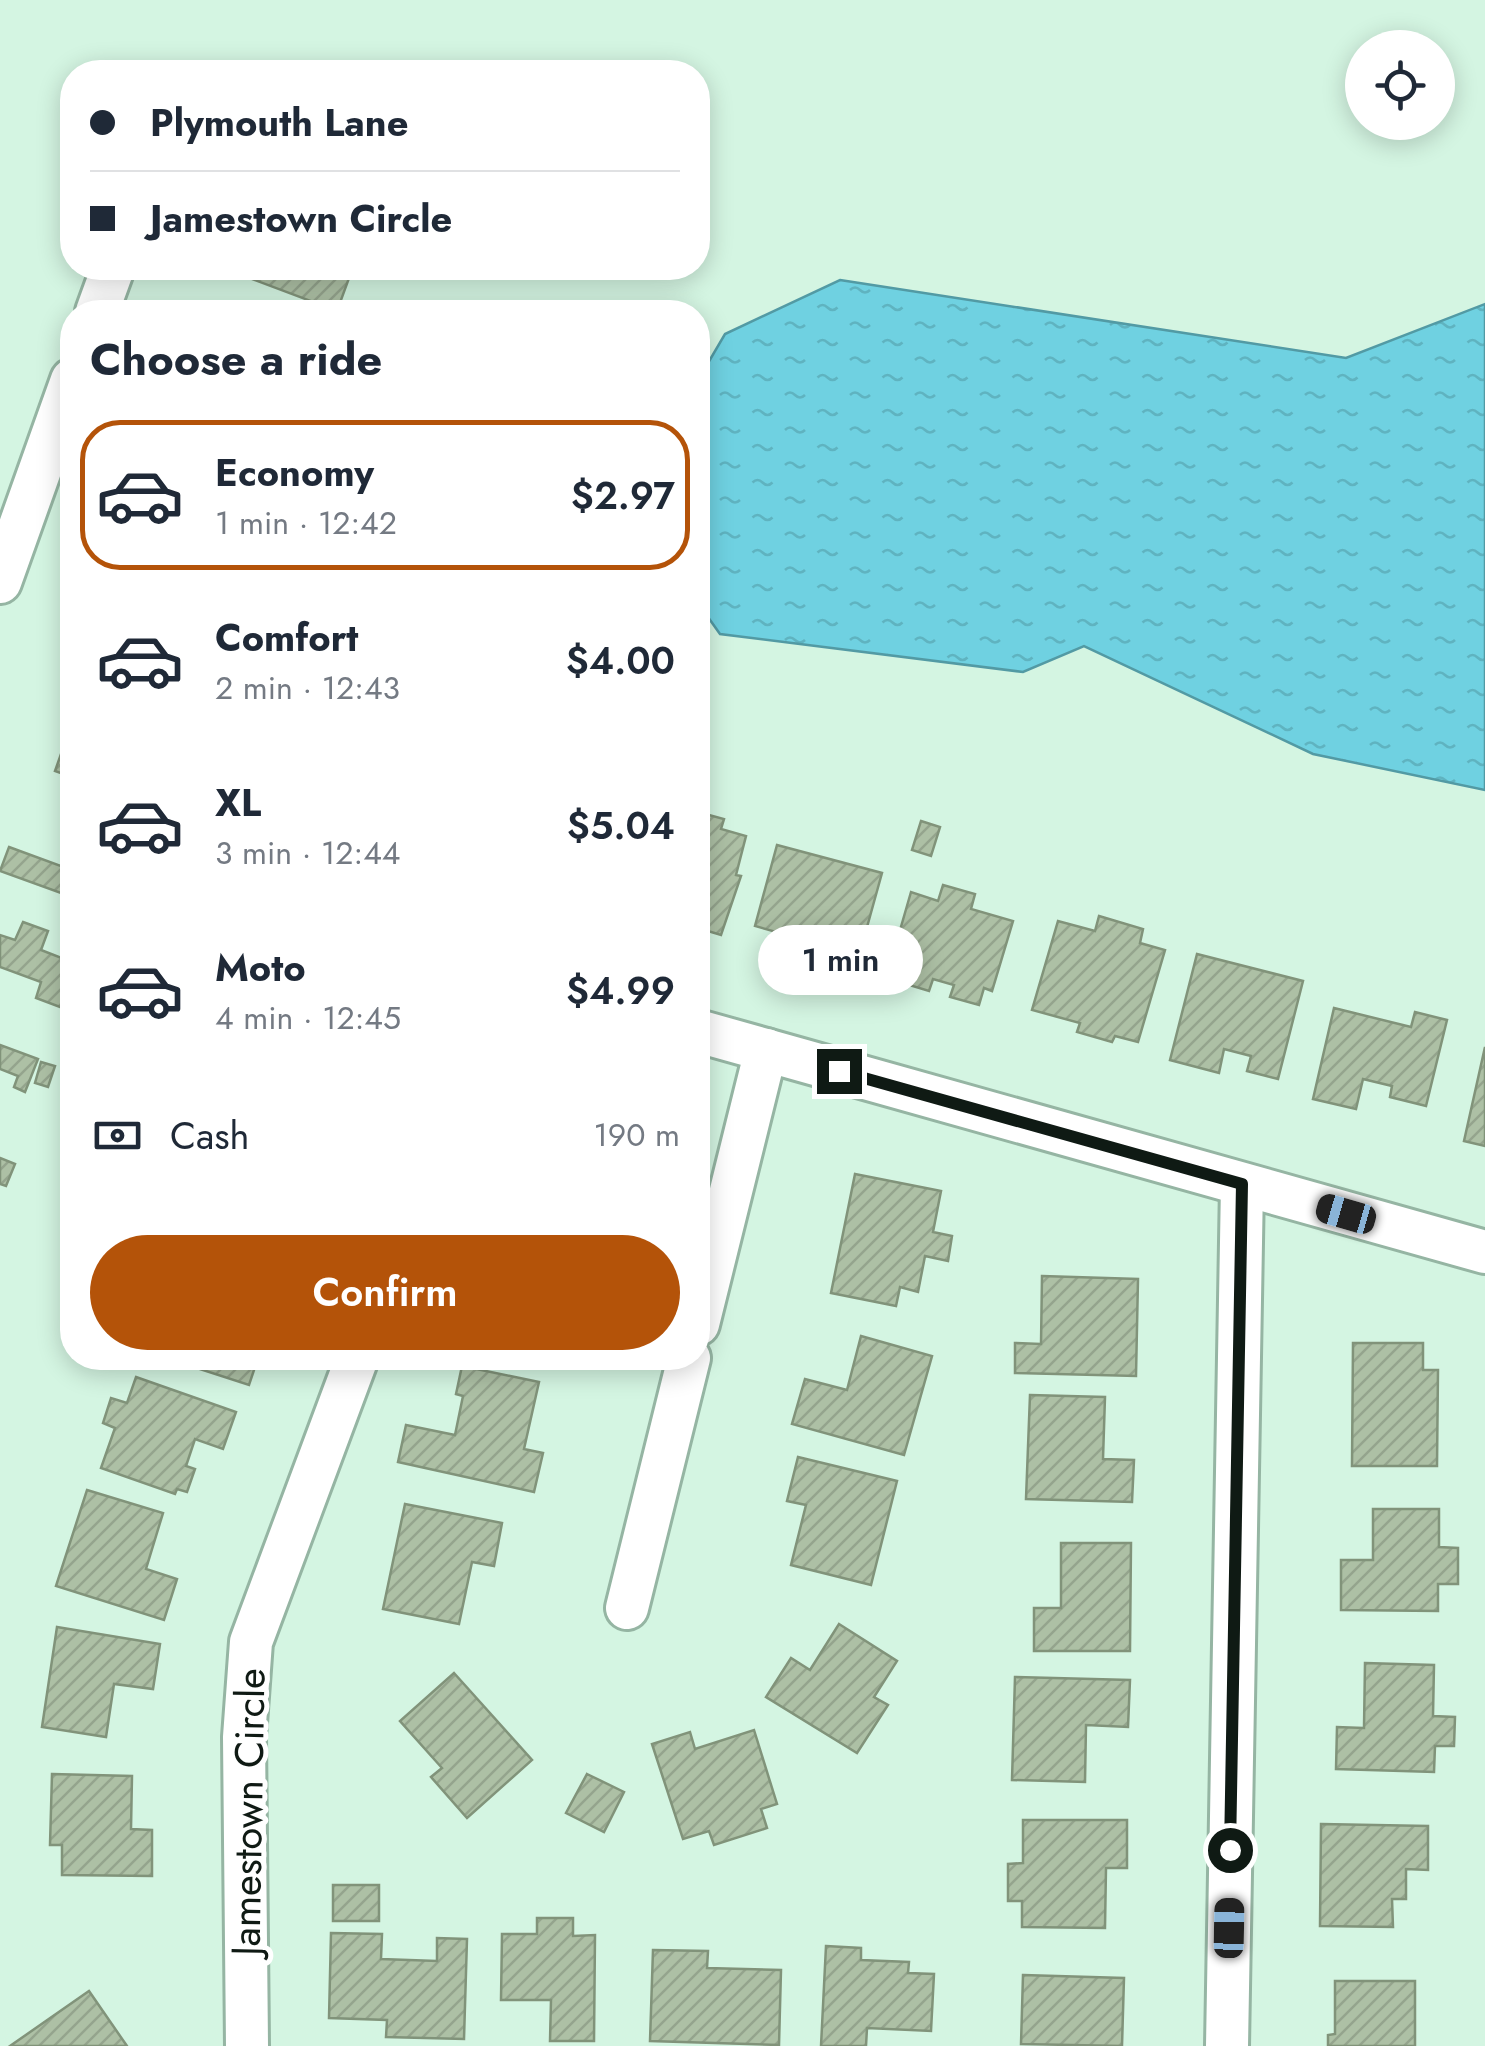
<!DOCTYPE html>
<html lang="en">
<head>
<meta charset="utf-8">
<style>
	body { margin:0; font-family:Jost,sans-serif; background:#f2f2f3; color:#1f2937; height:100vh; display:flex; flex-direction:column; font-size:38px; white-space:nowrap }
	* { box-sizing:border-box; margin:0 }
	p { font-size:32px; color:#747a83 }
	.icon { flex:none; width:55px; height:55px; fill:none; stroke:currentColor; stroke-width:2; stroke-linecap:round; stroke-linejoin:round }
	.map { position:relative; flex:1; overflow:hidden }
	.side { position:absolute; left:60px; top:300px; width:650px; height:1070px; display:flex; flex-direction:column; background:#fff; border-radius:40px; box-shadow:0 5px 25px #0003 }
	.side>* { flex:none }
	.guide { position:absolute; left:60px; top:60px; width:650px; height:220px; border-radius:40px; box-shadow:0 5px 25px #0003; display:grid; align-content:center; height:220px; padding:0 30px; background:#fff }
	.buttons { position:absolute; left:1345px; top:30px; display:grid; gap:20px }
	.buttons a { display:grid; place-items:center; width:110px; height:110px; border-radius:50%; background:#fff; box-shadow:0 5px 25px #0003; font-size:50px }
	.end { position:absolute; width:45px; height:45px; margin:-22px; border:12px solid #0f1a14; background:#fff; box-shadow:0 0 0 5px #fff }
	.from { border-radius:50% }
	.bubble { position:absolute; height:70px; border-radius:35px; background:#fff; box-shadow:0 5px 25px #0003; font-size:32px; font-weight:600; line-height:70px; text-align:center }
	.car { position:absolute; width:30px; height:60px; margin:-30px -15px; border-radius:12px; box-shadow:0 0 8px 2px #0007; background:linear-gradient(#222 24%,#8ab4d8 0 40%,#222 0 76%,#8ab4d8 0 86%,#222 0) }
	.guide b { display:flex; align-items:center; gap:35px; height:95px; font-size:38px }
	.guide b+b { border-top:2px solid #e0e1e3 }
	.guide i { width:25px; height:25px; background:#1f2937 }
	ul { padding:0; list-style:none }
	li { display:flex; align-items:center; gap:30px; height:150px; margin:0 20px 15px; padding:0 10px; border:5px solid transparent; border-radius:40px }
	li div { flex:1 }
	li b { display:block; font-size:38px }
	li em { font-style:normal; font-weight:600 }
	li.active { border-color:#b45309 }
	li>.icon { width:90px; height:90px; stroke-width:1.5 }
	h2 { padding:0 30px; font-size:45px; line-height:120px }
	.pay { display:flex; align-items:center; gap:25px; height:110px; padding:0 30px; font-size:38px }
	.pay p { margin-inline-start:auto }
	.action { display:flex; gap:20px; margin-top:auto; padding:20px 30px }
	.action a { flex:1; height:115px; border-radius:60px; background:#b45309; color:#fff; font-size:40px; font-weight:600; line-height:115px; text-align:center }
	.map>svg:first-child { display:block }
</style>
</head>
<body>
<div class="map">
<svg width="1485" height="2046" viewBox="0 0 1485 2046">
	<defs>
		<pattern id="water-ripples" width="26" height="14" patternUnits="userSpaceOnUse" patternTransform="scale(2.5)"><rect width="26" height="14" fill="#6fd1e1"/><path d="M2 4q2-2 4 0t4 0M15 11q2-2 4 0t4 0" fill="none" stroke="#5fb3c0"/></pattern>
		<pattern id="building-hatch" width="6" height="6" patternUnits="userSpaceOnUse" patternTransform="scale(2.5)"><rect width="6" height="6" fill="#adc0a5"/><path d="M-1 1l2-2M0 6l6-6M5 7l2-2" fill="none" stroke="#94a48d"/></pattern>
	</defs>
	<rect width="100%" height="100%" fill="#d4f5e2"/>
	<!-- water -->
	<path fill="url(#water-ripples)" stroke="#529aa4" stroke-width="2.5" d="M840,280L1346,358L1485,304V790L1313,754L1084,646L1023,672L720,634L698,603V380L725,334Z"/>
	<!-- building -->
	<g fill="url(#building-hatch)" stroke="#81937a" stroke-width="2.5">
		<path d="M248,268H344L352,270L337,311L244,276Z"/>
		<path d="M72,723V777L55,771Z"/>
		<path d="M698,812L724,819L721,829L746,836L736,875L741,876L721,935L698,928Z"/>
		<path d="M921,821L940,827L931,856L912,850Z"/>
		<path d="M777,845L882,873L854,974L807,961L812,942L755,926Z"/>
		<path d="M9,847L72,870V897L0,871Z"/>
		<path d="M943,885L975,894L971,909L1013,921L992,991L984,988L979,1005L950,997L954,985L933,979L929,991L876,975L882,955L892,958L911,892L938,901Z"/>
		<path d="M1099,916L1143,929L1140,943L1165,950L1138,1042L1115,1036L1112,1042L1077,1032L1080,1023L1032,1010L1058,921L1095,931Z"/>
		<path d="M23,922L48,931L41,950L72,962L68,1010L36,998L41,982L0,967V935L15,940Z"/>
		<path d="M1197,954L1303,981L1278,1079L1247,1071L1251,1056L1224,1049L1219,1073L1170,1060Z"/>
		<path d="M1334,1008L1411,1027L1415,1012L1447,1020L1426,1106L1390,1097L1392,1086L1363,1079L1356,1109L1313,1099Z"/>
		<path d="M0,1045L38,1059L25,1092L14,1087L18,1076L0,1069Z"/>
		<path d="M1485,1047V1146L1464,1141Z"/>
		<path d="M41,1062L55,1066L48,1087L35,1083Z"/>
		<path d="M0,1158L15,1164L6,1186L0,1184Z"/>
		<path d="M855,1174L941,1191L933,1232L952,1236L948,1261L925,1256L918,1292L900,1287L896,1306L831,1293Z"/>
		<path d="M1042,1276L1138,1279L1136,1376L1015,1373V1343L1041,1344Z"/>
		<path d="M861,1336L932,1356L904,1455L792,1424L805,1379L847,1390Z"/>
		<path d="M1353,1343H1423V1370H1438L1437,1466H1352Z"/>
		<path d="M166,1358H258L249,1385Z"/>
		<path d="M462,1366L539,1382L524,1449L543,1453L534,1492L398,1462L406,1425L455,1435L463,1396L456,1394Z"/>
		<path d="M136,1377L236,1412L223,1449L195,1439L186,1466L195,1469L187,1492L177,1489L175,1494L101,1468L115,1428L103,1423L111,1398L127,1403Z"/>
		<path d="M1030,1395L1105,1397L1103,1459L1134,1460L1132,1502L1026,1499Z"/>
		<path d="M798,1457L897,1481L871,1585L791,1565L806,1505L787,1501Z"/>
		<path d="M87,1490L163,1513L146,1569L177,1579L164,1620L56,1586Z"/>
		<path d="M405,1504L502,1523L494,1566L472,1562L459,1624L383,1609Z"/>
		<path d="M1373,1509H1439V1547L1458,1548V1584H1438V1611L1341,1610V1560H1373Z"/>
		<path d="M1061,1543H1131L1130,1651H1034V1608H1061Z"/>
		<path d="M839,1624L897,1661L874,1697L888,1705L857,1753L766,1697L791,1658L810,1670Z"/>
		<path d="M57,1627L160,1644L153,1689L114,1684L106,1737L42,1727Z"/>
		<path d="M1365,1663L1434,1665L1433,1716L1455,1717L1454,1746H1435L1434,1772L1336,1769L1337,1727L1364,1728Z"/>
		<path d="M454,1673L532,1760L467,1818L431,1777L442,1768L400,1721Z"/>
		<path d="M1015,1677L1130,1680L1128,1727L1086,1725L1085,1782L1012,1780Z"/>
		<path d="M754,1730L777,1804L761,1809L767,1828L714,1845L709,1831L683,1839L652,1744L690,1732L695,1749Z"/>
		<path d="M52,1774L132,1776L131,1829L152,1830V1876L62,1875V1845H50Z"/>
		<path d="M587,1774L624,1792L604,1832L566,1813Z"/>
		<path d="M1023,1820H1127V1868H1106L1105,1928L1022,1927V1901H1008V1864L1023,1863Z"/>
		<path d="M1321,1824L1428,1826V1870L1406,1869V1899H1392L1393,1927L1320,1926Z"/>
		<rect x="333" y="1885" width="46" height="36"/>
		<path d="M537,1918H573V1936L595,1935L594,2041H550L551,2000H501L502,1934H537Z"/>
		<path d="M331,1933L382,1934L381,1959L437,1961V1938L467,1939L464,2039L386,2037L387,2020L329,2018Z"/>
		<path d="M826,1946L861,1948V1960L909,1962L908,1973L934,1974L931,2031L867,2028L866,2046H821Z"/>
		<path d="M653,1950L708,1951L707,1968L781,1970L779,2045L650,2041Z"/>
		<path d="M1023,1975L1124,1978L1122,2046L1021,2044Z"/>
		<path d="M1335,1981H1415V2046H1328V2035L1335,2034Z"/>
		<path d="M89,1991L127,2046H10Z"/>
	</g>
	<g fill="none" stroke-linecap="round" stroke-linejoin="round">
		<!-- minor casing -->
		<g stroke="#95b5a3" stroke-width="48">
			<g id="minor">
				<path d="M97,312L113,268"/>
				<path d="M0,582L72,380"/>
				<path d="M698,1031L1485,1252"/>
				<path d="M698,1324L766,1050"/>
				<path d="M627,1608L689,1358"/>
				<path d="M247,2046L244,1737L251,1642L357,1358"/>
				<path d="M1227,2046L1242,1185"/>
			</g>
		</g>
		<!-- minor -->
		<use href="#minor" stroke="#fff" stroke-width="42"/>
	</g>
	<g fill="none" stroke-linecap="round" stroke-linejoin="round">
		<!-- route -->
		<path stroke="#0f1a14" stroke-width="12" d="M839,1071L1242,1184L1230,1850"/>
	</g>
	<g text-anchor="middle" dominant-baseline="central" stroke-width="10" stroke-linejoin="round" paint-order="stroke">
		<!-- street labels -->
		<g font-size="40" fill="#0f1a14" stroke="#fff">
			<text transform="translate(248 1812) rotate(-89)">Jamestown Circle</text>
		</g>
	</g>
</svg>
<div class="buttons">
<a><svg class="icon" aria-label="locate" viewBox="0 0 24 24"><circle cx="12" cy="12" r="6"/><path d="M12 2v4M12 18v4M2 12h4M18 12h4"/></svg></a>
</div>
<i class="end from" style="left:1230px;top:1850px"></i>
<i class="end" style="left:839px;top:1071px"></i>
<div class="bubble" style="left:758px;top:925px;width:165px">1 min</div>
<i class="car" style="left:1346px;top:1214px;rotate:286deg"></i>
<i class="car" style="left:1229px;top:1928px;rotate:1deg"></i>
<div class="guide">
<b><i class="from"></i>Plymouth Lane</b>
<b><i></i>Jamestown Circle</b>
</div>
<section class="side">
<h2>Choose a ride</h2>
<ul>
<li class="active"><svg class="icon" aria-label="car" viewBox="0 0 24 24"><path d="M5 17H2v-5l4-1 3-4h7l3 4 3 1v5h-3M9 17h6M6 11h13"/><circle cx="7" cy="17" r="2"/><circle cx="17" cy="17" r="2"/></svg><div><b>Economy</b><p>1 min · 12:42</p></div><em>$2.97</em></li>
<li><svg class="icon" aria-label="car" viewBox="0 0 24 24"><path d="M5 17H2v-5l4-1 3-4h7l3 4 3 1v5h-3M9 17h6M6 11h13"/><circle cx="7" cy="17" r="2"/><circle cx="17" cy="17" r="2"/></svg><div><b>Comfort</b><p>2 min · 12:43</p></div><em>$4.00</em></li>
<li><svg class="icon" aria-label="car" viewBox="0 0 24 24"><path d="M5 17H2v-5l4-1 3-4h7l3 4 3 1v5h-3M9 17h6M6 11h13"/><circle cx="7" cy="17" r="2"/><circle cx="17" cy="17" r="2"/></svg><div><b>XL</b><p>3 min · 12:44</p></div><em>$5.04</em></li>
<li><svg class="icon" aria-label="car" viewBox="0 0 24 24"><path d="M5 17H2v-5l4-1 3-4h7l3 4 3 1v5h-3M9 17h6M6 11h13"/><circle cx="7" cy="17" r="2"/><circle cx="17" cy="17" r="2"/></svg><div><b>Moto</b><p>4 min · 12:45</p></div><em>$4.99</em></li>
</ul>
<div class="pay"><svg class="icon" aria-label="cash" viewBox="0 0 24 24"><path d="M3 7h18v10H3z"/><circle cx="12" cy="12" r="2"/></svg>Cash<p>190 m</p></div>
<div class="action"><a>Confirm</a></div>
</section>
</div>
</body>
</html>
